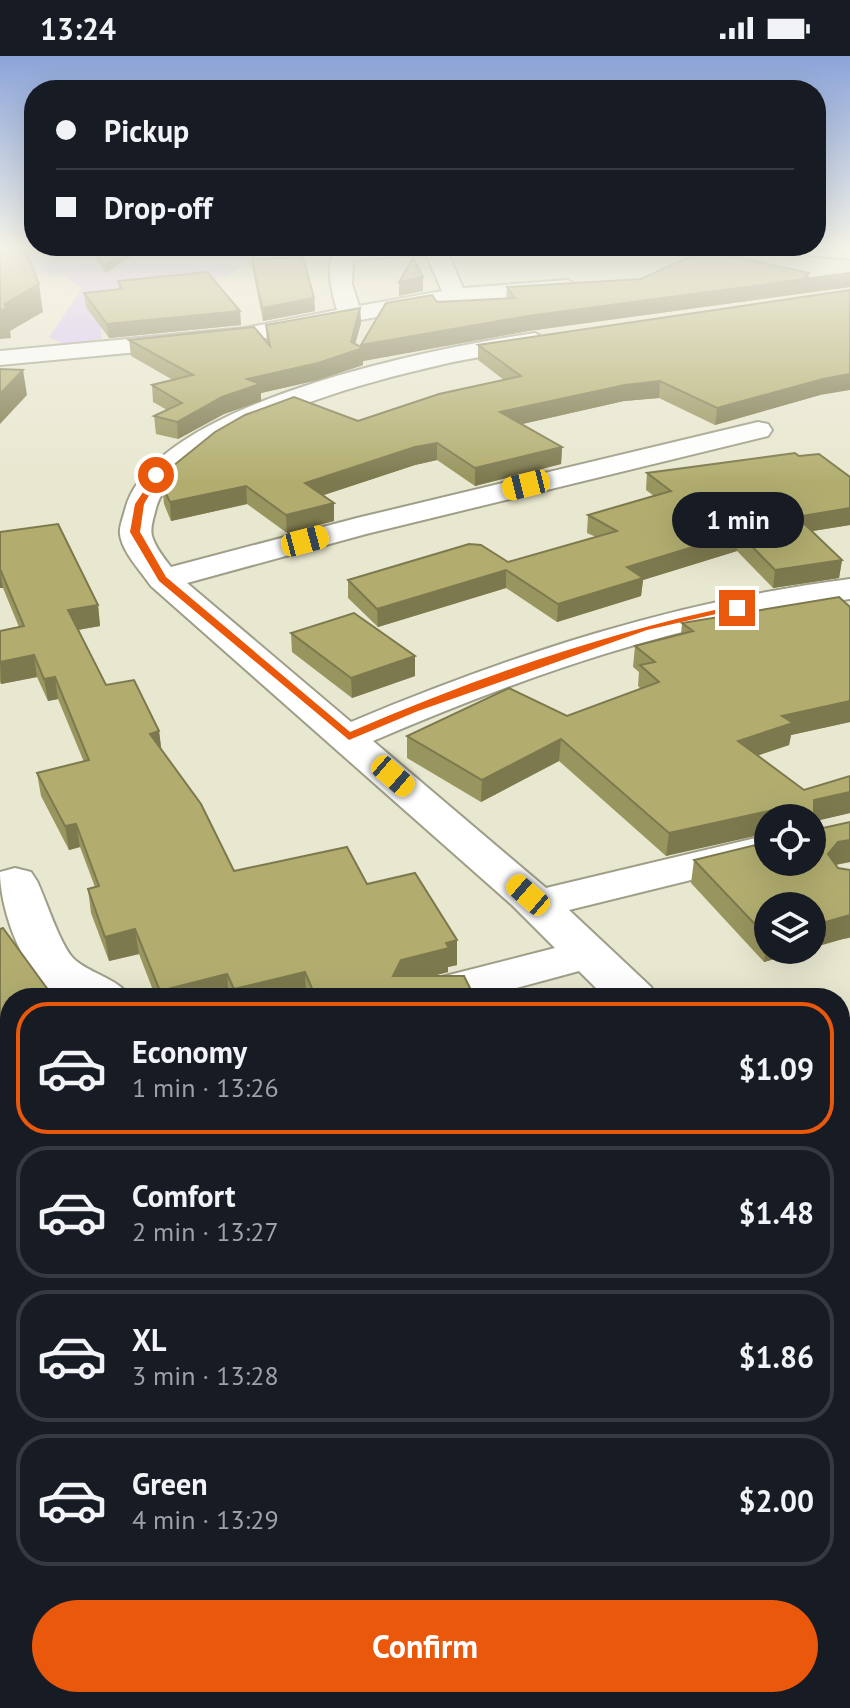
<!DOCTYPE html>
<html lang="en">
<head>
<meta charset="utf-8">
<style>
	body { margin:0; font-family:"PT Sans",sans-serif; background:#242831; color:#f1f3f6; height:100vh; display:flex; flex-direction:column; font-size:30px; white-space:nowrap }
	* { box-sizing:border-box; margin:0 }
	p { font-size:26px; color:#9ea1a6 }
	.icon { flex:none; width:44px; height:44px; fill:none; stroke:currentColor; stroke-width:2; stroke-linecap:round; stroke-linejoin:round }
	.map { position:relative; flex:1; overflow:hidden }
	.side { position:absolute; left:0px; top:932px; width:850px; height:720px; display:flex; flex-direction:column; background:#171b24; border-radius:32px 32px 0 0; box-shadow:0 8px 32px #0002 }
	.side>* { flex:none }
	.top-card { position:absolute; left:24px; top:24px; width:802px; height:176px; border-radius:32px; box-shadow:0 8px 32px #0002; display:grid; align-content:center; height:176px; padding:0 32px; background:#171b24 }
	.tools { position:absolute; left:754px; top:748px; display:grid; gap:16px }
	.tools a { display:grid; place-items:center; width:72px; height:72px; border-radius:50%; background:#171b24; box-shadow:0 8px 32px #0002; font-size:40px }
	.end { position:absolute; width:36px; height:36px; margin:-18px; border:10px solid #ea580c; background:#fff; box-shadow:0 0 0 4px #fff }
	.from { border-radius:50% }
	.bubble { position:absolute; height:56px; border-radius:28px; background:#171b24; box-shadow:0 8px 32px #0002; font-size:26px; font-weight:800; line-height:56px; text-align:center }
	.car { position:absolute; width:24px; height:48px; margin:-24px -12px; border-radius:10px; box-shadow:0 0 6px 2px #0007; background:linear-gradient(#f5c518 24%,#345 0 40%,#f5c518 0 76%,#345 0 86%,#f5c518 0) }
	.top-card b { display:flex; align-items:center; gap:28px; height:76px; font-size:30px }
	.top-card b+b { border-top:2px solid #363941 }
	.top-card i { width:20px; height:20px; background:#f1f3f6 }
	ul { padding:14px 0 0; list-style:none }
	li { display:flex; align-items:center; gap:24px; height:132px; margin:0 16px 12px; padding:0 16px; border:4px solid #363941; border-radius:32px }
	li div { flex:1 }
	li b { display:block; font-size:30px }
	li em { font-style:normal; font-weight:800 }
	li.current { border-color:#ea580c }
	li>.icon { width:72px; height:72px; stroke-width:1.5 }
	.button { display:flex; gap:16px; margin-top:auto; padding:16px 32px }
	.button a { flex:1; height:92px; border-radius:48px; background:#ea580c; color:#fff; font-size:32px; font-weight:800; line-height:92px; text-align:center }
	.status { display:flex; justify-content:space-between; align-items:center; height:56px; padding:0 40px; background:#171b24; direction:ltr }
	.status svg { height:22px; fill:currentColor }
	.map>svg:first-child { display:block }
</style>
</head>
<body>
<div class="status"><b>13:24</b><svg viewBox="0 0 49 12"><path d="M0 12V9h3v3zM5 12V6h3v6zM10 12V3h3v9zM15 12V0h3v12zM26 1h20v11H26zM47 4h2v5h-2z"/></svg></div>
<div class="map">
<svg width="850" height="1652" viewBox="0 0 850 1652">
	<rect width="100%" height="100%" fill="#e8e7cf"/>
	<!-- green -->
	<path fill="#d5c1f9" d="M90,193H297L268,195L228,219L201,226L101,270V283L64,288L49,281L82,233L65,220L0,218V199Z"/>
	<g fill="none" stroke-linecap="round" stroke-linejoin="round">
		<!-- minor casing -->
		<g stroke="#9f9e88" stroke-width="4">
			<g id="minor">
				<path d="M336,193H446L463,232L568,224L579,231L568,238L455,246L245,286L0,309V295L245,272L337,254C332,236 324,210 336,193ZM426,198L442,235L359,250L352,228L353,204Z"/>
				<path d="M535,277L547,284L544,289C508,298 471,301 436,310C365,326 172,377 155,456C153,464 150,472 152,480C155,491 164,502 171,511L357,462L758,366L768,368L772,374L768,380L366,478L187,527L351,666C513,598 676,545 850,523V543C683,565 528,618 373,685L546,832L768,779V805L569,854L651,931L658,942H606L579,915L479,942H395L402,931L555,892L512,849L151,530C141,515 122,496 120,478C119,471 123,462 125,454C152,346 438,291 535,277Z"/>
				<path d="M15,812L31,816L37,825C46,844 61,892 75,904C93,919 119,923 131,942C115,942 75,947 62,941C24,924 0,854 0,816Z"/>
				<path d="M850,1145V1189L840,1192V1148Z"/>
				<path d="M840,1331L850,1334V1410L840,1407Z"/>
				<path d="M10,1401V1461L0,1464V1404Z"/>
				<path d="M379,1642H453L455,1652H381Z"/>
			</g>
		</g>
		<!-- major casing -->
		<g stroke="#9f9e88" stroke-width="4">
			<path id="major" d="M798,193H850V203L808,199Z"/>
		</g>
		<!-- minor -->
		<use href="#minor" fill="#fff" fill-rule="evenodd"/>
		<!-- major -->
		<use href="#major" fill="#fff" fill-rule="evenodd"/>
	</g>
	<!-- wall -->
	<g fill="#99955f">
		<path d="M90,193H143L105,217Z"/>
		<path d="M252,203L314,242L315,255L263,265L253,216Z"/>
		<path d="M809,217L808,222L850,217V233V231L528,275L363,305V309L318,324L261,337V345L224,358L178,383L156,378L154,360L167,354L153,346L152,329L173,324L131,300L129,284L267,286L266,269L360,252L361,267L355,288L361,292V289L437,246L506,242L507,231Z"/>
		<path d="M118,225L240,255L241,269L109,282L86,251L84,237L119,233Z"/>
		<path d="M478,289L820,339L715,369L659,342L624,345L522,368L562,391L561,408L475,430L437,404L415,409L323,439L334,447V465L287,477L247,448L171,465L164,448L162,430L358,365L504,324L478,304Z"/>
		<path d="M799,400L850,421V469L812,475L842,504L839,522L773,532L737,495L643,524L641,540L557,566L506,532L378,571L348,542V524L508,506L596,481L587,477L588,459L654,440L646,434L647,417Z"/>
		<path d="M0,476L98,549L100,570L78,574L106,629L159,675L161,693L234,815L367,828L457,909L448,911V916L433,920L475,942H307L306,941L301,942H156L139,898L109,905L91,857L88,833L95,831L80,791L69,794L41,740L37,717L84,706L58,643L48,645L37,621L1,628L0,626V575L19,571L3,532H0Z"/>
		<path d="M850,551V666L791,679L789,689L757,700L804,734L850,720V757L814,765V774L850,806L836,809L838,812L850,814V882L768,894H805L764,906L691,827L694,804L768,806L812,762H768L666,800L559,705L481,746L407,702V680L567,660L641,633L638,630L639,616L633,611L635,590L681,578L682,567Z"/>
		<path d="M291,577L415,620L352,642L292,596Z"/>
		<path d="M0,873L10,942V1195L0,1198Z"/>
		<path d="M850,1170V1310L840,1294V1183L845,1182L847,1171Z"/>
		<path d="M330,1642H368L370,1652H333Z"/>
		<path d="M720,1642H840L850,1652H723Z"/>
	</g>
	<!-- shaded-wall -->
	<g fill="#7d794e">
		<path d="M131,193H143L105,217L104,210Z"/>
		<path d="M809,217L808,222L850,217V231L528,275L363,305V309L318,324L261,337V345L224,358L178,383L177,366L247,323L351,286L360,252L361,267L353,296L361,293V289L528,260Z"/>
		<path d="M423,221V235L399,240V226Z"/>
		<path d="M39,228L43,256L10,275L11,282L0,283V254L4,248Z"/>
		<path d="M314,242L315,255L263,265L262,252Z"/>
		<path d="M240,255L241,269L109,282L107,268Z"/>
		<path d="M23,314L27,339L0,368V338Z"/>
		<path d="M850,318V334L820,339L715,369L717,352L823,323Z"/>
		<path d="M660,325L659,342L624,345L500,373V356L625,329Z"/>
		<path d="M437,387V404L415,409L306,445L305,427L415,391Z"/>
		<path d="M562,391L561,408L475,430V412Z"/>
		<path d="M246,430L247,448L171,465L170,446Z"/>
		<path d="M334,447V465L287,477L286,459Z"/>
		<path d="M850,452V469L794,478L797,461Z"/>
		<path d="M739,477L737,495L643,524L641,540L557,566L558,548L627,511Z"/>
		<path d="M842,504L839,522L773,532L775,514Z"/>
		<path d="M506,514V532L378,571L377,553Z"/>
		<path d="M0,515L3,532H0Z"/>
		<path d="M98,549L100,570L71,575L68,554Z"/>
		<path d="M34,599L37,621L1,628L0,606Z"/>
		<path d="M415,600V620L352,642L351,622Z"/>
		<path d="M55,621L58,643L48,645L44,623Z"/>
		<path d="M850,645V666L791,679L789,689L734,707L738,685L782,660Z"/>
		<path d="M159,675L162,698L150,678Z"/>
		<path d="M561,683L559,705L481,746L482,724Z"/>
		<path d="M850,736V757L812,766L814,744Z"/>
		<path d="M773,754L772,762H768V777L666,800L669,777Z"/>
		<path d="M76,768L80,791L69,794L65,770Z"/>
		<path d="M850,784V806L833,809L828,798L838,786Z"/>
		<path d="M850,859V881L812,892V870Z"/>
		<path d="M135,873L139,898L109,905L105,881Z"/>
		<path d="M768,882V894H805L764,906Z"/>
		<path d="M457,884V909L448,911V916L401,928L393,920L401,904L446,887Z"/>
		<path d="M305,916L306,941L301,942H234V933Z"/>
		<path d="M227,918L229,942H161L160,935Z"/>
		<path d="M10,1167V1195L0,1198V1170Z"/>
		<path d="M7,1287L10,1301V1312L0,1316V1290Z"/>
		<path d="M204,1642H322L323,1650L311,1652H156Z"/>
	</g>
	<!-- building -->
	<g fill="#b2ad6f" stroke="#7d794e" stroke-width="2">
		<path d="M0,193H25L39,228L4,248L7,253L0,254Z"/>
		<path d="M93,193H131L104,210Z"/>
		<path d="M704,194L809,217L803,223L850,217L528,260L361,289L386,247L432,239L437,246L515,242L507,231L641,223Z"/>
		<path d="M303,201L314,242L262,252L252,203Z"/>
		<path d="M413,202L423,221L399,226Z"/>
		<path d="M207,216L240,255L107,268L84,237L122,233L118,225Z"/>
		<path d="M850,234V318L823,323L717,352L660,325L625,329L500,356L562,391L475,412L437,387L415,391L305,427L334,447L286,459L246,430L170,446L162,430L168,414L215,376L245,359L294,341L358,365L439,338L521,320L478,289Z"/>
		<path d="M360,252L351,286L363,292L318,307L247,323L260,328L222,341L177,366L154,360L182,347L152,329L193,319L129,284L254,271L270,290L266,269Z"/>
		<path d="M0,313L23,314L0,338Z"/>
		<path d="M795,397L799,400L819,398L850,421V452L797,461L842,504L775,514L739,477L627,511L643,522L558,548L506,514L377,553L348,524L469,488L481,489L508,506L617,475L588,459L671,435L647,417Z"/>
		<path d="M58,468L98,549L68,554L106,629L134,624L159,675L150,678L201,748L234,815L347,791L367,828L415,817L457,884L446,887L449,892L401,904L393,920H464L475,942H316L305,916L234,933L227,918L160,935L135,873L105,881L88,833L99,830L76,768L65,770L37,717L89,704L55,621L44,623L34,599L0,606V575L24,570L0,513V476Z"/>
		<path d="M839,541L850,551V645L782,660L793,667L738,685L804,734L850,720V736L814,744V774L850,766V784L838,786L828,798L838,812L850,814V859L812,870V850H768V882L694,804L768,786V806H812V762H773V754L669,777L561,683L482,724L407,680L509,632L567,660L659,626L640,609L655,606L635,590L693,575L682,567Z"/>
		<path d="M354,557L415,600L351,622L291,577Z"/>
		<path d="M3,872L54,942H10V1034L0,1018V873Z"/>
		<path d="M0,1032L10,1039V1167L0,1170Z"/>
		<path d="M850,1180V1272L840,1257V1183Z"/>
		<path d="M0,1271L7,1287L0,1290Z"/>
		<path d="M840,1522L850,1552V1652H735L733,1642H840Z"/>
		<path d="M91,1642H204L156,1652H92Z"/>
		<path d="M333,1642H368L370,1648L360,1652H336Z"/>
	</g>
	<!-- sky -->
	<linearGradient id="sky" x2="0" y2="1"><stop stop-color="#8ba4d9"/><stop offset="0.45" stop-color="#f5f4e9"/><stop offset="1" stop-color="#f5f4e9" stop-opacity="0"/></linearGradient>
	<rect width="850" height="425" fill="url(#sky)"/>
	<!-- route -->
	<path fill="#ea580c" d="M156,417L161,419L144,448L140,476L166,521L350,676C475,622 605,577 737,549L742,552L647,574L418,655L349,684L159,525L130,476L135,448Z"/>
</svg>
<div class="tools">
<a><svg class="icon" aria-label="locate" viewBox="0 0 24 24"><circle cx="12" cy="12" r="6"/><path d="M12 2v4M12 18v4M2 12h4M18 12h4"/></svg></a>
<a><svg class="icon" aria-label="layers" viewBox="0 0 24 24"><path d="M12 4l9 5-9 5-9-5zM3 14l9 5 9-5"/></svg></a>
</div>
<i class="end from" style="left:156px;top:419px"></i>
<i class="end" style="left:737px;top:552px"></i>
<div class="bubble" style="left:672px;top:436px;width:132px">1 min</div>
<i class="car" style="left:526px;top:429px;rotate:256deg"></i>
<i class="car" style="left:305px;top:485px;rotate:75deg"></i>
<i class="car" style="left:393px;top:720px;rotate:131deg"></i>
<i class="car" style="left:528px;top:839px;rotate:311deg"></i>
<div class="top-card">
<b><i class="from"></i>Pickup</b>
<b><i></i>Drop-off</b>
</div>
<section class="side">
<ul>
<li class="current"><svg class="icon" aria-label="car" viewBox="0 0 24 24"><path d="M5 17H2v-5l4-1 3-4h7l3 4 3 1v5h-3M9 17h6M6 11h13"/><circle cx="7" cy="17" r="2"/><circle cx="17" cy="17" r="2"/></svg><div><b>Economy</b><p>1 min · 13:26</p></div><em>$1.09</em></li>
<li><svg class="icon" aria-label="car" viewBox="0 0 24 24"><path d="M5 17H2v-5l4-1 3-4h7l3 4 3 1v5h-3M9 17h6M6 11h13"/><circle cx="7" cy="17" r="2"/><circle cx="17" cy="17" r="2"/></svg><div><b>Comfort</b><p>2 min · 13:27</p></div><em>$1.48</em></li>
<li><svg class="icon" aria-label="car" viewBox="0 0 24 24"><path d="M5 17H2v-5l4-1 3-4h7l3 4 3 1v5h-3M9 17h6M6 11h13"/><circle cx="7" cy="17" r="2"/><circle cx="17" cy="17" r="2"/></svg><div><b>XL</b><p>3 min · 13:28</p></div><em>$1.86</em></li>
<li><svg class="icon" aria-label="car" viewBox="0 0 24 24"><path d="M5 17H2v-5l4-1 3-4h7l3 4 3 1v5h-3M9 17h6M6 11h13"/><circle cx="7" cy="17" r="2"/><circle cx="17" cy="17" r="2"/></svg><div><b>Green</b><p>4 min · 13:29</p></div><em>$2.00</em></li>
</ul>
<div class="button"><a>Confirm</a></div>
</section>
</div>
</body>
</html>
